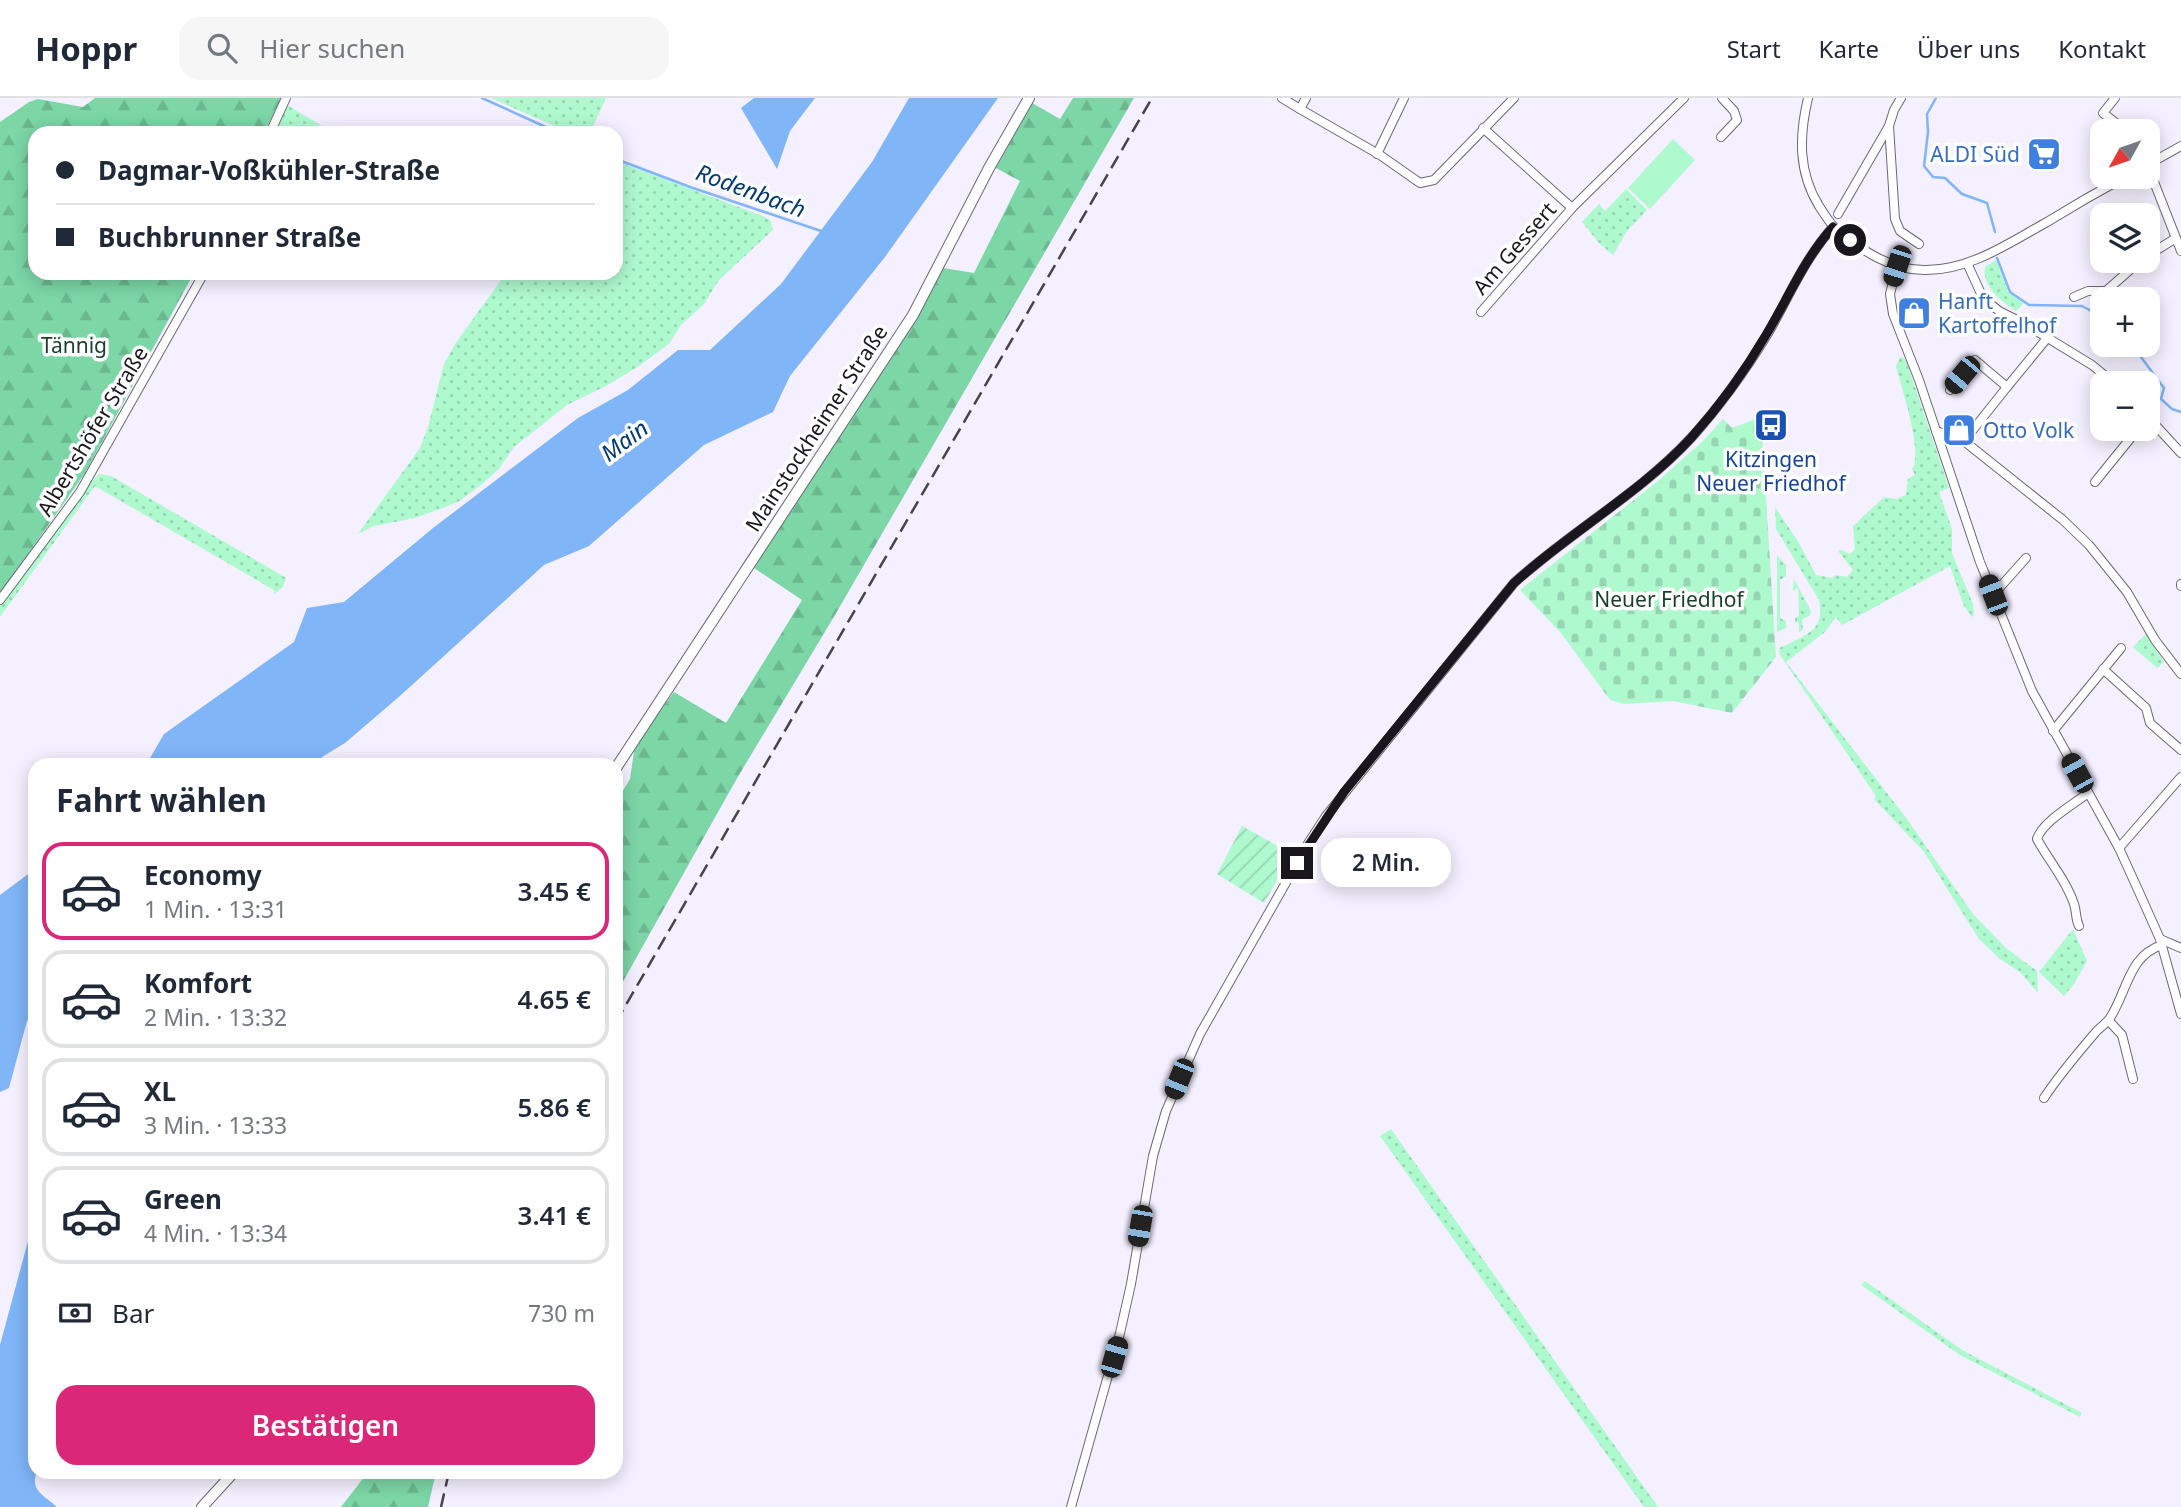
<!DOCTYPE html>
<html lang="de">
<head>
<meta charset="utf-8">
<style>
	body { margin:0; font-family:"Noto Sans",sans-serif; background:#f6f6f7; color:#1f2937; height:100vh; display:flex; flex-direction:column; font-size:26px; white-space:nowrap }
	* { box-sizing:border-box; margin:0 }
	p { font-size:23px; color:#747a83 }
	.icon { flex:none; width:38px; height:38px; fill:none; stroke:currentColor; stroke-width:2; stroke-linecap:round; stroke-linejoin:round }
	.map { position:relative; flex:1; overflow:hidden }
	.side { position:absolute; left:28px; top:660px; width:595px; height:721px; display:flex; flex-direction:column; background:#fff; border-radius:21px; box-shadow:0 4px 18px #0003 }
	.side>* { flex:none }
	.top-card { position:absolute; left:28px; top:28px; width:595px; height:154px; border-radius:21px; box-shadow:0 4px 18px #0003; display:grid; align-content:center; height:154px; padding:0 28px; background:#fff }
	.needle { width:46px; rotate:230deg }
	.buttons { position:absolute; left:2090px; top:21px; display:grid; gap:14px }
	.buttons a { display:grid; place-items:center; width:70px; height:70px; border-radius:14px; background:#fff; box-shadow:0 4px 18px #0003; font-size:35px }
	.end { position:absolute; width:32px; height:32px; margin:-16px; border:9px solid #19171d; background:#fff; box-shadow:0 0 0 4px #fff }
	.from { border-radius:50% }
	.bubble { position:absolute; height:49px; border-radius:21px; background:#fff; box-shadow:0 4px 18px #0003; font-size:23px; font-weight:600; line-height:49px; text-align:center }
	.car { position:absolute; width:21px; height:42px; margin:-21px -10px; border-radius:9px; box-shadow:0 0 5px 2px #0007; background:linear-gradient(#222 24%,#8ab4d8 0 40%,#222 0 76%,#8ab4d8 0 86%,#222 0) }
	.top-card b { display:flex; align-items:center; gap:24px; height:66px; font-size:26px }
	.top-card b+b { border-top:2px solid #e0e1e3 }
	.top-card i { width:18px; height:18px; background:#1f2937 }
	ul { padding:0; list-style:none }
	li { display:flex; align-items:center; gap:21px; height:98px; margin:0 14px 10px; padding:0 14px; border:4px solid #e0e1e3; border-radius:21px }
	li div { flex:1 }
	li b { display:block; font-size:26px }
	li em { font-style:normal; font-weight:600 }
	li.on { border-color:#db2777 }
	li>.icon { width:63px; height:63px; stroke-width:1.5 }
	h2 { padding:0 28px; font-size:32px; line-height:84px }
	.pay { display:flex; align-items:center; gap:18px; height:77px; padding:0 28px; font-size:26px }
	.pay p { margin-inline-start:auto }
	.cta { display:flex; gap:14px; margin-top:auto; padding:14px 28px }
	.cta a { flex:1; height:80px; border-radius:21px; background:#db2777; color:#fff; font-size:28px; font-weight:600; line-height:80px; text-align:center }
	header { display:flex; align-items:center; gap:42px; box-sizing:border-box; height:98px; padding:0 35px; background:#fff; border-bottom:2px solid #e0e1e3 }
	header strong { font-size:33px }
	nav { display:flex; gap:38px; margin-inline-start:auto; font-size:24px }
	.search { width:490px; height:63px; background:#f6f6f7; display:flex; align-items:center; gap:18px; box-sizing:border-box; padding:0 24px; border-radius:21px; color:#747a83; font-size:26px }
	.map>svg:first-child { display:block }
</style>
</head>
<body>
<header>
<strong>Hoppr</strong>
<div class="search"><svg class="icon" aria-label="search" viewBox="0 0 24 24"><circle cx="10" cy="10" r="6"/><path d="M15 15l6 6"/></svg>Hier suchen</div>
<nav><a>Start</a><a>Karte</a><a>Über uns</a><a>Kontakt</a></nav>
</header>
<div class="map">
<svg width="2181" height="1409" viewBox="0 0 2181 1409">
	<defs>
		<pattern id="grass-dots" width="8" height="8" patternUnits="userSpaceOnUse" patternTransform="scale(1.75)"><rect width="8" height="8" fill="#aff9cf"/><path d="M2 2h.1M6 6h.1" fill="none" stroke="#96d5b1" stroke-width="1.8" stroke-linecap="round"/></pattern>
		<pattern id="forest-firs" width="22" height="20" patternUnits="userSpaceOnUse" patternTransform="scale(1.75)"><rect width="22" height="20" fill="#7cd6a6"/><path d="M5 1l3.5 6h-7zM16 11l3.5 6h-7z" fill="#6bb78e"/></pattern>
		<pattern id="cemetery-stones" width="16" height="16" patternUnits="userSpaceOnUse" patternTransform="scale(1.75)"><rect width="16" height="16" fill="#aff9cf"/><path d="M2 7V4a2 2 0 0 1 4 0v3zM10 15v-3a2 2 0 0 1 4 0v3z" fill="#96d5b1"/></pattern>
		<pattern id="garden-furrows" width="10" height="10" patternUnits="userSpaceOnUse" patternTransform="scale(1.75)"><rect width="10" height="10" fill="#aff9cf"/><path d="M-1 1l2-2M0 10L10 0M9 11l2-2" fill="none" stroke="#96d5b1"/></pattern>
	</defs>
	<rect width="100%" height="100%" fill="#f4f0ff"/>
	<!-- grass -->
	<g fill="url(#grass-dots)">
		<path d="M491,0H606L590,35H570Z"/>
		<path d="M287,7L334,35H274Z"/>
		<path d="M616,63L760,117L770,122L773,132L719,182L704,206L680,228L670,245L639,268L606,288L567,307L514,349L499,371L481,387L458,404L437,412L415,420L374,428L358,436L420,350L428,329L444,266L455,246L506,175H616Z"/>
		<path d="M1626,91L1647,112L1627,133L1613,157L1599,145L1582,124L1599,106L1605,113Z"/>
		<path d="M1996,162L2008,194L2024,205L2016,213C2001,203 1982,189 1985,169Z"/>
		<path d="M1900,259L1904,260L1907,265L1949,390L1939,394L1952,431V455L1973,506L1974,517L1972,519L1964,508L1950,468L1842,527L1836,519L1825,534L1786,564L1907,721L1973,816L2006,850L2037,873L2038,895L2020,874L2000,861L1979,841L1924,754L1874,701L1876,698L1780,557L1779,550C1786,548 1793,543 1800,540C1818,530 1823,523 1819,502L1776,431L1775,409L1799,445L1816,477L1832,480L1836,477L1847,479L1853,472L1838,453L1841,452L1850,456L1855,451L1853,428L1884,399L1896,401L1906,397L1908,381L1915,377L1912,371C1924,355 1901,289 1896,268Z"/>
		<path d="M99,376L111,378L283,478L286,480L283,489L274,496V492L95,388L0,519V507L89,386Z"/>
		<path d="M1777,457L1786,467V478L1780,482V520L1786,523V530L1777,534Z"/>
		<path d="M1794,481L1811,513L1810,517L1802,522L1803,532L1799,534V524L1795,525V520L1799,518L1798,490L1793,493Z"/>
		<path d="M2146,536L2164,564L2157,570L2133,549Z"/>
		<path d="M2073,831L2087,863L2074,886L2064,898L2039,874Z"/>
		<path d="M1391,1031L1658,1409H1644L1380,1038Z"/>
		<path d="M1865,1183L1962,1252L2082,1315L2080,1319L1960,1257L1861,1187Z"/>
	</g>
	<!-- forest -->
	<g fill="url(#forest-firs)">
		<path d="M95,0H281L264,35H35V175H194L85,375L0,496V24L29,4L38,1L83,9Z"/>
		<path d="M1073,0H1134L835,517L736,682L616,896V704L630,681L635,647L674,594L726,625L802,502L754,470L827,349L943,170L974,175L1020,83L996,70L1032,5L1060,21Z"/>
		<path d="M368,1374H436L428,1409H341Z"/>
	</g>
	<!-- cemetery -->
	<path fill="url(#cemetery-stones)" d="M1761,319L1776,559L1732,615L1673,603L1624,606L1610,602L1561,535L1520,492L1658,383L1703,343L1723,321L1732,330Z"/>
	<!-- garden -->
	<path fill="url(#garden-furrows)" d="M1242,728L1292,756L1264,805L1217,776Z"/>
	<!-- pitch -->
	<path fill="#aff9cf" d="M1673,41L1695,62L1650,111L1628,90Z"/>
	<!-- water -->
	<g fill="#80b5f7">
		<path d="M754,0H815L790,33L777,71L741,10Z"/>
		<path d="M909,0H998L885,159L790,278L773,314L704,347L589,448L544,467L401,597L345,645L322,659L317,667H146L164,636L294,544L307,510L344,504L433,430L578,320L628,292L678,252H710L781,186L872,64Z"/>
		<path d="M35,771V911L27,923L9,990L0,994V797Z"/>
		<path d="M35,1117L37,1374C29,1392 45,1398 57,1409H0V1247Z"/>
	</g>
	<g fill="none" stroke-linecap="round" stroke-linejoin="round">
		<!-- stream -->
		<g stroke="#80b5f7" stroke-width="2.5">
			<path d="M482,0L559,35"/>
			<path d="M1936,0L1927,16L1928,34L1924,68L1933,79L1945,80L1962,96L1987,105L1995,134"/>
			<path d="M616,61L690,89L821,133"/>
			<path d="M1997,160L2010,194L2029,207L2082,208L2102,219"/>
			<path d="M2132,247L2164,290L2161,301L2172,311L2181,314"/>
		</g>
		<!-- minor casing -->
		<g stroke="#6b6776" stroke-width="10">
			<g id="minor">
				<path d="M1282,0L1300,11"/>
				<path d="M1306,0L1300,11L1380,57L1420,85L1434,82L1514,0"/>
				<path d="M1808,0C1799,38 1798,74 1819,108C1825,117 1830,126 1838,133C1863,153 1891,172 1924,172C1969,173 2009,145 2047,124C2073,108 2099,93 2125,79"/>
				<path d="M1901,0L1894,12L1889,28L1895,121L1900,133L1919,146"/>
				<path d="M2115,0L2103,15L2126,33"/>
				<path d="M1483,30L1572,110"/>
				<path d="M270,35L286,0"/>
				<path d="M1721,39L1737,22L1734,13L1722,0"/>
				<path d="M1377,56L1404,0"/>
				<path d="M2147,66L2181,153"/>
				<path d="M2147,67L2181,48"/>
				<path d="M1838,116L1889,28"/>
				<path d="M2147,158L2176,140"/>
				<path d="M1967,165L1983,200L1999,213L2025,226L2092,267L2114,285"/>
				<path d="M1897,168L1890,196L1893,216L1919,282L1980,464L2032,593L2119,750L2139,794L2160,841L2181,916"/>
				<path d="M2074,199L2088,193H2106L2140,163"/>
				<path d="M1481,214L1572,110L1684,0"/>
				<path d="M1950,292L1975,262L2007,289L2048,239"/>
				<path d="M2147,318L2181,355"/>
				<path d="M1936,333L1964,343L2063,422L2089,447L2127,494L2155,542L2181,576"/>
				<path d="M1964,343L2007,289"/>
				<path d="M2095,384L2138,331"/>
				<path d="M2181,486V488"/>
				<path d="M1993,497L2026,460"/>
				<path d="M0,502L80,394L204,175"/>
				<path d="M2103,571L2146,610L2150,625L2181,652"/>
				<path d="M2053,633L2121,550"/>
				<path d="M2119,750L2181,679"/>
				<path d="M2079,828C2075,820 2077,814 2074,806C2066,782 2049,763 2037,741C2042,724 2074,706 2088,695"/>
				<path d="M2160,841L2181,850"/>
				<path d="M2109,923L2122,937L2133,981"/>
				<path d="M2044,1000C2059,977 2077,956 2095,935C2099,930 2106,926 2110,920C2127,894 2129,857 2162,847"/>
				<path d="M1071,1409L1120,1235L1131,1186L1153,1058L1166,1013L1200,936L1309,744L1326,718L1514,485C1570,434 1639,396 1691,340C1719,309 1745,273 1767,237C1788,201 1804,161 1833,129"/>
			</g>
		</g>
		<!-- major casing -->
		<g stroke="#6b6776" stroke-width="12">
			<g id="major">
				<path d="M616,670L913,217L989,70L1029,0"/>
				<path d="M202,1409L234,1374"/>
			</g>
		</g>
		<!-- minor -->
		<use href="#minor" stroke="#fff" stroke-width="8"/>
		<!-- major -->
		<use href="#major" stroke="#fff" stroke-width="10"/>
		<!-- rail -->
		<g stroke="#45434b" stroke-width="2.5" stroke-dasharray="14 7" stroke-linecap="butt">
			<path d="M616,924L1152,0"/>
			<path d="M441,1409L449,1374"/>
		</g>
	</g>
	<g fill="none" stroke-linecap="round" stroke-linejoin="round">
		<!-- route -->
		<path stroke="#19171d" stroke-width="9" d="M1297,765L1344,694L1514,485C1570,434 1639,396 1691,340C1719,309 1745,273 1766,237C1788,201 1804,161 1833,129L1850,142"/>
	</g>
	<!-- icons -->
	<defs>
		<g id="supermarket-square" transform="scale(1.75)"><rect x="-9" y="-9" width="18" height="18" rx="4" fill="#3f7fe0" stroke="#fff"/><path d="M-6-5.5h2.5l.6 2H6L4.5 2H-2.5L-4.4-4H-6ZM-1.5 3.2a1.3 1.3 0 1 0 .1 0ZM3 3.2a1.3 1.3 0 1 0 .1 0Z" fill="#fff"/></g>
		<g id="shop-square" transform="scale(1.75)"><rect x="-9" y="-9" width="18" height="18" rx="4" fill="#3f7fe0" stroke="#fff"/><path d="M-5-2.5h2.3a2.7 3.5 0 0 1 5.4 0H5L5.5 6h-11ZM-1.5-2.5h3a1.5 2.3 0 0 0-3 0Z" fill="#fff"/></g>
		<g id="bus-square" transform="scale(1.75)"><rect x="-9" y="-9" width="18" height="18" rx="4" fill="#1a4fb4" stroke="#fff"/><path d="M-5-6H5V4H4V6H2V4H-2V6H-4V4H-5ZM-3.5-4V0h7V-4ZM-3.5 1.2v1.5H-2V1.2ZM2 1.2v1.5H3.5V1.2Z" fill="#fff"/></g>
	</defs>
	<g fill-rule="evenodd">
		<use href="#supermarket-square" x="2044" y="56"/>
		<use href="#shop-square" x="1914" y="215"/>
		<use href="#bus-square" x="1771" y="327"/>
		<use href="#shop-square" x="1959" y="332"/>
	</g>
	<g text-anchor="middle" dominant-baseline="central" stroke-width="7" stroke-linejoin="round" paint-order="stroke">
		<!-- shop labels -->
		<g font-size="21" fill="#366cbe" stroke="#fff" text-anchor="start">
			<text x="2020" y="56" text-anchor="end">ALDI Süd</text>
			<text x="1938" y="203">Hanft<tspan x="1938" dy="24">Kartoffelhof</tspan></text>
			<text x="1983" y="332">Otto Volk</text>
		</g>
		<!-- street labels -->
		<g font-size="21" fill="#19171d" stroke="#fff">
			<text transform="translate(1514 150) rotate(-49)">Am Gessert</text>
			<text transform="translate(816 330) rotate(-57)">Mainstockheimer Straße</text>
			<text transform="translate(92 333) rotate(-59)">Albertshöfer Straße</text>
		</g>
		<!-- park labels -->
		<g font-size="21" fill="#183f2b" stroke="#fff">
			<text x="74" y="247">Tännig</text>
			<text x="1669" y="501">Neuer Friedhof</text>
		</g>
		<!-- transit labels -->
		<g font-size="21" fill="#164399" stroke="#fff">
			<text x="1771" y="361">Kitzingen<tspan x="1771" dy="24">Neuer Friedhof</tspan></text>
		</g>
		<!-- water labels -->
		<g font-size="23" font-style="italic" fill="#003973" stroke="#fff">
			<text transform="translate(751 92) rotate(20)">Rodenbach</text>
			<text transform="translate(624 342) rotate(-37)">Main</text>
		</g>
	</g>
</svg>
<div class="buttons">
<a><svg class="needle" viewBox="-14 -14 28 28"><path d="M0-13l5 13h-10z" fill="#e53935"/><path d="M0 13l5-13h-10z" fill="#747a83"/></svg></a>
<a><svg class="icon" aria-label="layers" viewBox="0 0 24 24"><path d="M12 4l9 5-9 5-9-5zM3 14l9 5 9-5"/></svg></a>
<a>+</a>
<a>−</a>
</div>
<i class="end from" style="left:1850px;top:142px"></i>
<i class="end" style="left:1297px;top:765px"></i>
<div class="bubble" style="left:1321px;top:740px;width:130px">2 Min.</div>
<i class="car" style="left:1897px;top:168px;rotate:198deg"></i>
<i class="car" style="left:1962px;top:277px;rotate:220deg"></i>
<i class="car" style="left:1993px;top:497px;rotate:339deg"></i>
<i class="car" style="left:2077px;top:675px;rotate:331deg"></i>
<i class="car" style="left:1179px;top:981px;rotate:202deg"></i>
<i class="car" style="left:1140px;top:1128px;rotate:190deg"></i>
<i class="car" style="left:1114px;top:1259px;rotate:16deg"></i>
<div class="top-card">
<b><i class="from"></i>Dagmar-Voßkühler-Straße</b>
<b><i></i>Buchbrunner Straße</b>
</div>
<section class="side">
<h2>Fahrt wählen</h2>
<ul>
<li class="on"><svg class="icon" aria-label="car" viewBox="0 0 24 24"><path d="M5 17H2v-5l4-1 3-4h7l3 4 3 1v5h-3M9 17h6M6 11h13"/><circle cx="7" cy="17" r="2"/><circle cx="17" cy="17" r="2"/></svg><div><b>Economy</b><p>1 Min. · 13:31</p></div><em>3.45 €</em></li>
<li><svg class="icon" aria-label="car" viewBox="0 0 24 24"><path d="M5 17H2v-5l4-1 3-4h7l3 4 3 1v5h-3M9 17h6M6 11h13"/><circle cx="7" cy="17" r="2"/><circle cx="17" cy="17" r="2"/></svg><div><b>Komfort</b><p>2 Min. · 13:32</p></div><em>4.65 €</em></li>
<li><svg class="icon" aria-label="car" viewBox="0 0 24 24"><path d="M5 17H2v-5l4-1 3-4h7l3 4 3 1v5h-3M9 17h6M6 11h13"/><circle cx="7" cy="17" r="2"/><circle cx="17" cy="17" r="2"/></svg><div><b>XL</b><p>3 Min. · 13:33</p></div><em>5.86 €</em></li>
<li><svg class="icon" aria-label="car" viewBox="0 0 24 24"><path d="M5 17H2v-5l4-1 3-4h7l3 4 3 1v5h-3M9 17h6M6 11h13"/><circle cx="7" cy="17" r="2"/><circle cx="17" cy="17" r="2"/></svg><div><b>Green</b><p>4 Min. · 13:34</p></div><em>3.41 €</em></li>
</ul>
<div class="pay"><svg class="icon" aria-label="cash" viewBox="0 0 24 24"><path d="M3 7h18v10H3z"/><circle cx="12" cy="12" r="2"/></svg>Bar<p>730 m</p></div>
<div class="cta"><a>Bestätigen</a></div>
</section>
</div>
</body>
</html>
